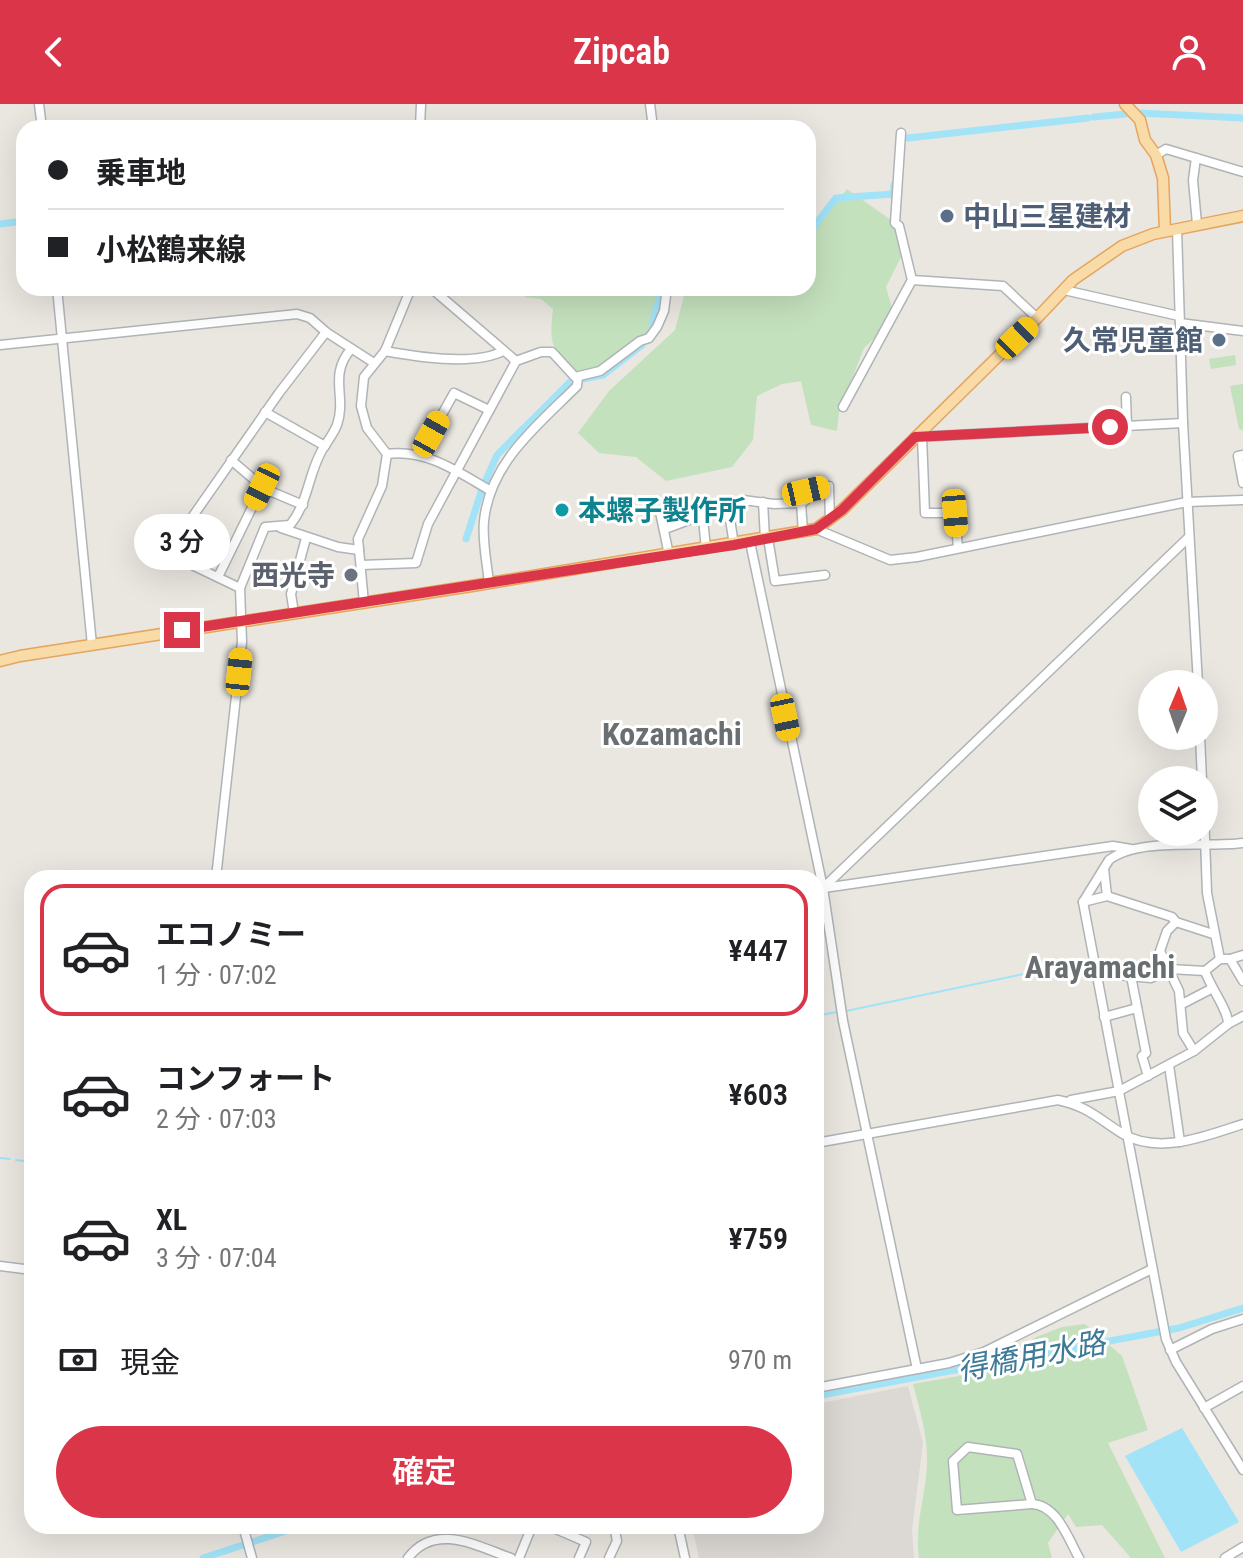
<!DOCTYPE html>
<html lang="ja">
<head>
<meta charset="utf-8">
<style>
	body { margin:0; font-family:"Roboto Condensed","Noto Sans JP",sans-serif; background:#f2f2f2; color:#202124; height:100vh; display:flex; flex-direction:column; font-size:30px; white-space:nowrap }
	* { box-sizing:border-box; margin:0 }
	p { font-size:26px; color:#757577 }
	.icon { flex:none; width:44px; height:44px; fill:none; stroke:currentColor; stroke-width:2; stroke-linecap:round; stroke-linejoin:round }
	.map { position:relative; flex:1; overflow:hidden }
	.sheet { position:absolute; left:24px; top:766px; width:800px; height:664px; display:flex; flex-direction:column; background:#fff; border-radius:24px; box-shadow:0 8px 32px #0002 }
	.sheet>* { flex:none }
	.guide { position:absolute; left:16px; top:16px; width:800px; height:176px; border-radius:24px; box-shadow:0 8px 32px #0002; display:grid; align-content:center; height:176px; padding:0 32px; background:#fff }
	.needle { width:52px; rotate:2deg }
	.fabs { position:absolute; left:1138px; top:566px; display:grid; gap:16px }
	.fabs a { display:grid; place-items:center; width:80px; height:80px; border-radius:50%; background:#fff; box-shadow:0 8px 32px #0002; font-size:40px }
	.end { position:absolute; width:36px; height:36px; margin:-18px; border:10px solid #da3549; background:#fff; box-shadow:0 0 0 4px #fff }
	.from { border-radius:50% }
	.bubble { position:absolute; height:56px; border-radius:28px; background:#fff; box-shadow:0 8px 32px #0002; font-size:26px; font-weight:600; line-height:56px; text-align:center }
	.car { position:absolute; width:24px; height:48px; margin:-24px -12px; border-radius:10px; box-shadow:0 0 6px 2px #0007; background:linear-gradient(#f5c518 24%,#345 0 40%,#f5c518 0 76%,#345 0 86%,#f5c518 0) }
	.guide b { display:flex; align-items:center; gap:28px; height:76px; font-size:30px }
	.guide b+b { border-top:2px solid #e0e0e0 }
	.guide i { width:20px; height:20px; background:#202124 }
	ul { padding:14px 0 0; list-style:none }
	li { display:flex; align-items:center; gap:24px; height:132px; margin:0 16px 12px; padding:0 16px; border:4px solid transparent; border-radius:24px }
	li div { flex:1 }
	li b { display:block; font-size:30px }
	li em { font-style:normal; font-weight:600 }
	li.active { border-color:#da3549 }
	li>.icon { width:72px; height:72px; stroke-width:1.5 }
	.pay { display:flex; align-items:center; gap:20px; height:88px; padding:0 32px; font-size:30px }
	.pay p { margin-inline-start:auto }
	.action { display:flex; gap:16px; margin-top:auto; padding:16px 32px }
	.action a { flex:1; height:92px; border-radius:48px; background:#da3549; color:#fff; font-size:32px; font-weight:600; line-height:92px; text-align:center }
	header { display:flex; justify-content:space-between; align-items:center; height:104px; padding:0 32px; background:#da3549; color:#fff; font-size:36px; font-weight:600 }
	.map>svg:first-child { display:block }
</style>
</head>
<body>
<header><svg class="icon" aria-label="back" viewBox="0 0 24 24"><path d="M15 5l-7 7 7 7"/></svg>Zipcab<svg class="icon" aria-label="person" viewBox="0 0 24 24"><circle cx="12" cy="8" r="4"/><path d="M4 21q1-7 8-7t8 7"/></svg></header>
<div class="map">
<svg width="1243" height="1454" viewBox="0 0 1243 1454">
	<rect width="100%" height="100%" fill="#eae6e0"/>
	<!-- industrial -->
	<path fill="#dcd8d4" d="M908,1282L923,1339L912,1426L914,1454H699L692,1422H816V1300Z"/>
	<!-- green -->
	<g fill="#c4e1bd">
		<path d="M847,85L891,116L903,149L886,183L895,215L864,244L839,308L837,327L811,321L801,277L782,280L757,292L753,336L732,363L666,377L636,353L599,349L578,329L609,287L675,226L686,184H808V130H812Z"/>
		<path d="M522,184H661L659,211L646,229L602,264L576,270C551,243 549,242 553,205L541,195L525,193Z"/>
		<path d="M1235,251L1236,261L1211,265L1209,255Z"/>
		<path d="M1243,280V326L1239,325L1230,282Z"/>
		<path d="M1085,1220L1122,1252L1148,1326L1108,1339L1165,1454H1131L1102,1421L1076,1423L1068,1410L1048,1439L1052,1454H919C914,1422 926,1392 927,1360C928,1332 920,1307 913,1280L993,1266L1036,1233L1062,1223Z"/>
	</g>
	<!-- water -->
	<path fill="#a2e3f8" d="M1182,1324L1239,1418L1181,1448L1125,1352Z"/>
	<g fill="none" stroke-linecap="round" stroke-linejoin="round">
		<!-- stream -->
		<g stroke="#a2e3f8" stroke-width="2">
			<path d="M846,907L1062,862"/>
			<path d="M816,912L837,908"/>
			<path d="M0,1054L10,1055"/>
			<path d="M16,1056L32,1058"/>
		</g>
		<!-- canal -->
		<g stroke="#a2e3f8" stroke-width="7">
			<path d="M1139,9L1243,14"/>
			<path d="M1094,13L1125,10"/>
			<path d="M908,34L1088,14"/>
			<path d="M0,120L24,117"/>
			<path d="M808,130L836,94L893,90L894,81"/>
			<path d="M652,221L662,184"/>
			<path d="M582,275L603,271L642,241"/>
			<path d="M485,378L497,351L572,276"/>
			<path d="M466,435L482,385"/>
			<path d="M816,1292L1179,1224L1243,1204"/>
			<path d="M203,1454L301,1422"/>
		</g>
		<!-- minor casing -->
		<g stroke="#b0b4b7" stroke-width="11">
			<g id="minor">
				<path d="M39,0L42,24"/>
				<path d="M650,0L653,24"/>
				<path d="M420,24L421,0"/>
				<path d="M1156,51L1166,45L1243,68"/>
				<path d="M1196,54L1193,76L1197,120"/>
				<path d="M1177,125L1183,319L1198,580"/>
				<path d="M912,176L1003,182L1037,214"/>
				<path d="M57,184L92,541"/>
				<path d="M431,184L516,257"/>
				<path d="M1064,186L1179,212"/>
				<path d="M1180,219L1243,227"/>
				<path d="M0,241L297,210L310,214L326,228L374,259"/>
				<path d="M385,247C417,253 475,262 503,247"/>
				<path d="M1126,293L1127,322"/>
				<path d="M843,303L912,176L899,122L895,119L901,29"/>
				<path d="M265,308L325,342"/>
				<path d="M922,332L925,409H955L958,444"/>
				<path d="M916,333L1183,319"/>
				<path d="M387,350C427,345 458,368 491,387"/>
				<path d="M420,350L454,289L489,306"/>
				<path d="M1243,351L1238,352L1243,379"/>
				<path d="M231,356L265,385L303,401"/>
				<path d="M763,398L765,435"/>
				<path d="M801,399L803,428"/>
				<path d="M728,402L734,441"/>
				<path d="M702,405L706,445"/>
				<path d="M660,408L669,451"/>
				<path d="M281,424L338,443L359,446"/>
				<path d="M665,425L689,416L701,406L732,402L743,396L774,400L801,399L805,397L806,387L829,382L830,416"/>
				<path d="M816,425L890,456L917,453L1187,398L1243,396"/>
				<path d="M768,434L775,477L825,471"/>
				<path d="M750,438L823,784L843,917L917,1265"/>
				<path d="M361,461L416,459L428,420L516,257L541,248H552L575,273L600,267L640,237L649,234L657,223L664,207L667,184"/>
				<path d="M218,473L262,383"/>
				<path d="M489,479C487,459 482,437 484,417C490,358 538,321 577,282L578,273"/>
				<path d="M240,484L192,461L186,422L279,289L326,228"/>
				<path d="M364,499L358,435L382,382L387,350L367,324L361,302L364,273L385,247L411,184"/>
				<path d="M294,509L291,490L306,434"/>
				<path d="M1200,632L1202,676"/>
				<path d="M1243,739C1206,744 1139,733 1109,756L1083,798L1166,1235L1176,1258L1243,1366"/>
				<path d="M1104,765L1107,792"/>
				<path d="M216,774L242,538L240,484L265,423L290,421C308,399 308,372 321,348C326,339 333,331 337,321C347,292 328,272 351,245"/>
				<path d="M823,784L1189,433"/>
				<path d="M824,784L1113,742L1131,745"/>
				<path d="M1083,798L1107,792L1172,813L1176,818"/>
				<path d="M1220,855H1230L1243,877"/>
				<path d="M1230,855L1243,851"/>
				<path d="M1095,869L1151,874L1170,865L1205,867"/>
				<path d="M1131,872L1146,949L1142,952L1148,972"/>
				<path d="M1182,900L1211,885"/>
				<path d="M1104,913L1137,904"/>
				<path d="M1228,920L1243,912"/>
				<path d="M1194,947L1183,929L1179,887L1160,847L1167,827L1176,818L1213,830"/>
				<path d="M1169,961L1180,1038"/>
				<path d="M1071,996L1119,987L1194,947L1228,920C1229,907 1210,883 1205,867L1220,855L1207,789L1204,708"/>
				<path d="M816,1039L1058,996C1087,1002 1099,1015 1123,1030C1160,1051 1206,1032 1243,1020"/>
				<path d="M0,1162L32,1166"/>
				<path d="M1170,1246L1212,1225L1243,1215"/>
				<path d="M816,1284L949,1259L984,1248L1152,1165"/>
				<path d="M1204,1304L1243,1282"/>
				<path d="M968,1343L1017,1350L1032,1400L957,1406L953,1357Z"/>
				<path d="M1032,1400C1057,1401 1068,1434 1079,1454"/>
				<path d="M243,1422L252,1454"/>
				<path d="M549,1422L586,1438L579,1454"/>
				<path d="M678,1422L685,1454"/>
				<path d="M243,1426L258,1422"/>
				<path d="M408,1454C435,1418 477,1442 511,1454"/>
				<path d="M519,1454L532,1422"/>
				<path d="M609,1454L617,1437L614,1422"/>
				<path d="M1225,1454L1243,1443"/>
			</g>
		</g>
		<!-- major casing -->
		<g stroke="#e5a55e" stroke-width="13">
			<g id="major">
				<path d="M1125,0L1140,16L1145,36L1156,51L1163,74L1165,127"/>
				<path d="M0,557L20,552L472,482L816,425L842,406L1037,214L1073,176L1122,142L1153,130L1243,112"/>
			</g>
		</g>
		<!-- minor -->
		<use href="#minor" stroke="#fff" stroke-width="8"/>
		<!-- major -->
		<use href="#major" stroke="#f8dba7" stroke-width="10"/>
	</g>
	<g fill="none" stroke-linecap="round" stroke-linejoin="round">
		<!-- route -->
		<path stroke="#da3549" stroke-width="10" d="M182,526L734,441L816,425L842,406L915,333L1110,323"/>
	</g>
	<!-- markers -->
	<g fill="#5c6f8a" stroke="#fff" stroke-width="3">
		<circle cx="947" cy="112" r="8"/>
		<circle cx="1219" cy="236" r="8"/>
	</g>
	<circle fill="#0f9aa8" stroke="#fff" stroke-width="3" cx="562" cy="406" r="8"/>
	<circle fill="#6b7280" stroke="#fff" stroke-width="3" cx="351" cy="471" r="8"/>
	<g text-anchor="middle" dominant-baseline="central" stroke-width="6" stroke-linejoin="round" paint-order="stroke">
		<!-- service labels -->
		<g font-size="28" font-weight="bold" fill="#4e5e75" stroke="#fff" text-anchor="start">
			<text x="963" y="112">中山三星建材</text>
			<text x="1203" y="236" text-anchor="end">久常児童館</text>
		</g>
		<!-- culture labels -->
		<g font-size="28" font-weight="bold" fill="#0d838f" stroke="#fff" text-anchor="start">
			<text x="578" y="406">本螺子製作所</text>
		</g>
		<!-- worship labels -->
		<g font-size="28" font-weight="bold" fill="#5b616d" stroke="#fff" text-anchor="end">
			<text x="335" y="471">西光寺</text>
		</g>
		<!-- water labels -->
		<g font-size="30" font-style="italic" fill="#3d7a97" stroke="#fff">
			<text transform="translate(1031 1252) rotate(-11)">得橋用水路</text>
		</g>
		<!-- quarter labels -->
		<g font-size="32" font-weight="bold" fill="#696f71" stroke="#fff">
			<text x="672" y="630">Kozamachi</text>
			<text x="1100" y="863">Arayamachi</text>
		</g>
	</g>
</svg>
<div class="fabs">
<a><svg class="needle" viewBox="-14 -14 28 28"><path d="M0-13l5 13h-10z" fill="#e53935"/><path d="M0 13l5-13h-10z" fill="#757577"/></svg></a>
<a><svg class="icon" aria-label="layers" viewBox="0 0 24 24"><path d="M12 4l9 5-9 5-9-5zM3 14l9 5 9-5"/></svg></a>
</div>
<i class="end from" style="left:1110px;top:323px"></i>
<i class="end" style="left:182px;top:526px"></i>
<div class="bubble" style="left:134px;top:410px;width:96px">3 分</div>
<i class="car" style="left:1017px;top:234px;rotate:46deg"></i>
<i class="car" style="left:431px;top:330px;rotate:29deg"></i>
<i class="car" style="left:262px;top:383px;rotate:206deg"></i>
<i class="car" style="left:806px;top:387px;rotate:77deg"></i>
<i class="car" style="left:955px;top:409px;rotate:175deg"></i>
<i class="car" style="left:239px;top:568px;rotate:6deg"></i>
<i class="car" style="left:785px;top:613px;rotate:168deg"></i>
<div class="guide">
<b><i class="from"></i>乗車地</b>
<b><i></i>小松鶴来線</b>
</div>
<section class="sheet">
<ul>
<li class="active"><svg class="icon" aria-label="car" viewBox="0 0 24 24"><path d="M5 17H2v-5l4-1 3-4h7l3 4 3 1v5h-3M9 17h6M6 11h13"/><circle cx="7" cy="17" r="2"/><circle cx="17" cy="17" r="2"/></svg><div><b>エコノミー</b><p>1 分 · 07:02</p></div><em>¥447</em></li>
<li><svg class="icon" aria-label="car" viewBox="0 0 24 24"><path d="M5 17H2v-5l4-1 3-4h7l3 4 3 1v5h-3M9 17h6M6 11h13"/><circle cx="7" cy="17" r="2"/><circle cx="17" cy="17" r="2"/></svg><div><b>コンフォート</b><p>2 分 · 07:03</p></div><em>¥603</em></li>
<li><svg class="icon" aria-label="car" viewBox="0 0 24 24"><path d="M5 17H2v-5l4-1 3-4h7l3 4 3 1v5h-3M9 17h6M6 11h13"/><circle cx="7" cy="17" r="2"/><circle cx="17" cy="17" r="2"/></svg><div><b>XL</b><p>3 分 · 07:04</p></div><em>¥759</em></li>
</ul>
<div class="pay"><svg class="icon" aria-label="cash" viewBox="0 0 24 24"><path d="M3 7h18v10H3z"/><circle cx="12" cy="12" r="2"/></svg>現金<p>970 m</p></div>
<div class="action"><a>確定</a></div>
</section>
</div>
</body>
</html>
